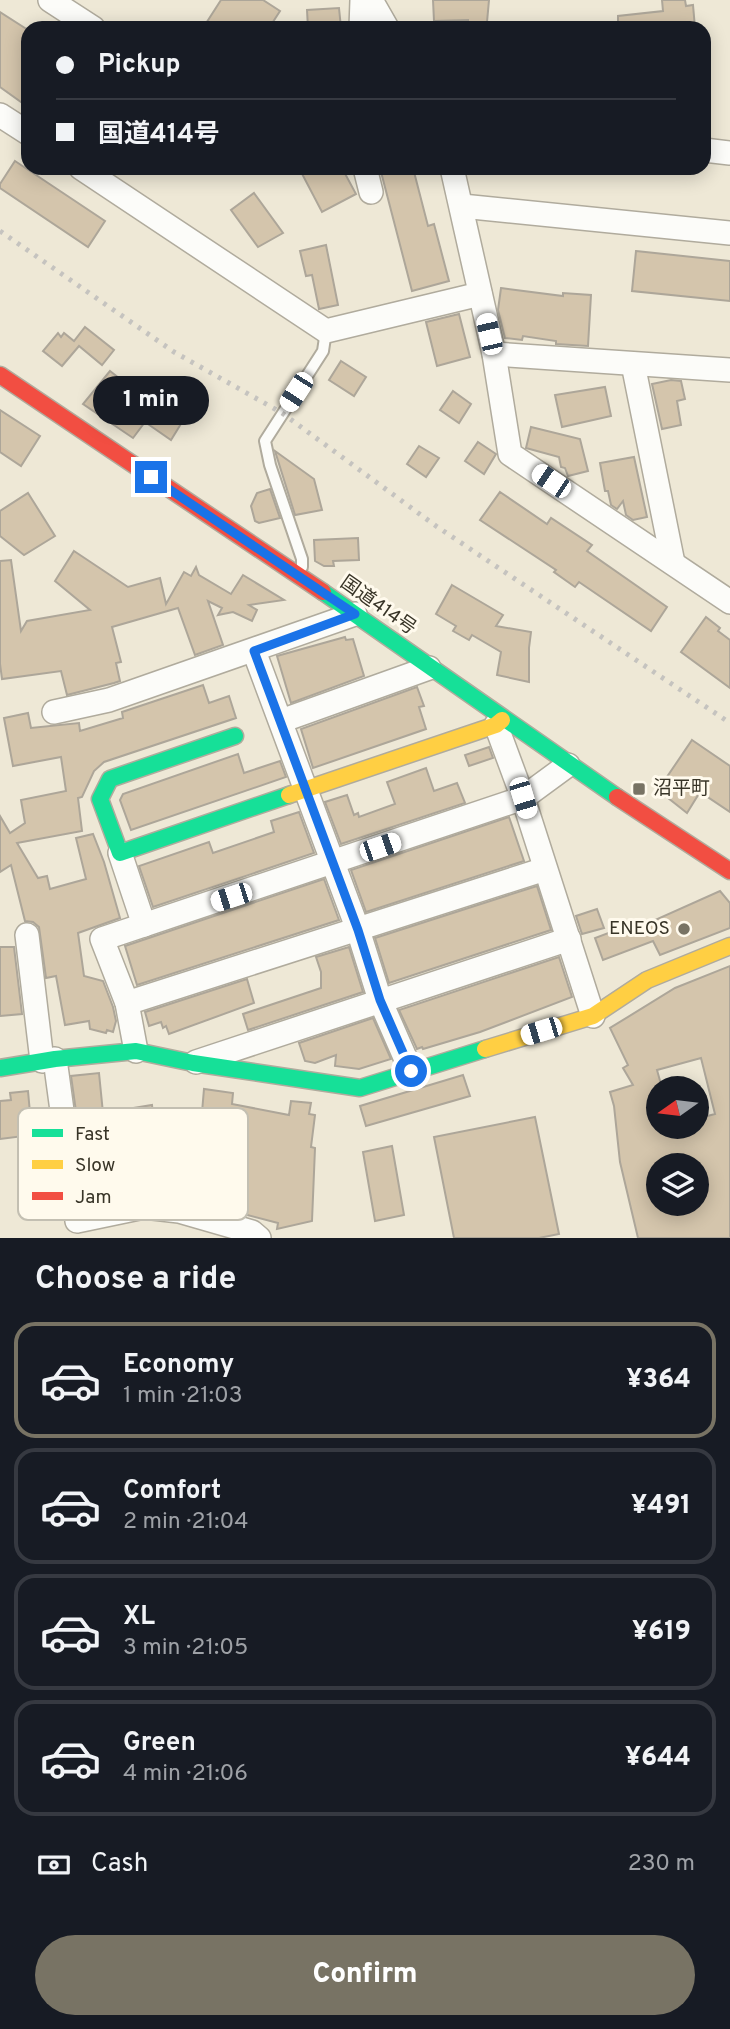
<!DOCTYPE html>
<html lang="en">
<head>
<meta charset="utf-8">
<style>
	body { margin:0; font-family:Overpass,"Noto Sans JP",sans-serif; background:#20242c; color:#f1f3f6; height:100vh; display:flex; flex-direction:column; font-size:26px; white-space:nowrap }
	* { box-sizing:border-box; margin:0 }
	p { font-size:23px; color:#9ea1a6 }
	.icon { flex:none; width:38px; height:38px; fill:none; stroke:currentColor; stroke-width:2; stroke-linecap:round; stroke-linejoin:round }
	.map { position:relative; height:1238px; overflow:hidden }
	.details { display:flex; flex-direction:column; background:#171b24; flex:1 }
	.details>* { flex:none }
	.top-card { position:absolute; left:21px; top:21px; width:690px; height:154px; border-radius:21px; box-shadow:0 4px 18px #0003; display:grid; align-content:center; height:154px; padding:0 35px; background:#171b24 }
	.needle { width:46px; rotate:256deg }
	.fabs { position:absolute; left:646px; top:1076px; display:grid; gap:14px }
	.fabs a { display:grid; place-items:center; width:63px; height:63px; border-radius:50%; background:#171b24; box-shadow:0 4px 18px #0003; font-size:35px }
	.end { position:absolute; width:32px; height:32px; margin:-16px; border:9px solid #1a73e8; background:#fff; box-shadow:0 0 0 4px #fff }
	.from { border-radius:50% }
	.bubble { position:absolute; height:49px; border-radius:24px; background:#171b24; box-shadow:0 4px 18px #0003; font-size:23px; font-weight:800; line-height:49px; text-align:center }
	.car { position:absolute; width:21px; height:42px; margin:-21px -10px; border-radius:9px; box-shadow:0 0 5px 2px #0007; background:linear-gradient(#fff 24%,#345 0 40%,#fff 0 76%,#345 0 86%,#fff 0) }
	.top-card b { display:flex; align-items:center; gap:24px; height:66px; font-size:26px }
	.top-card b+b { border-top:2px solid #363941 }
	.top-card i { width:18px; height:18px; background:#f1f3f6 }
	ul { padding:0; list-style:none }
	li { display:flex; align-items:center; gap:21px; height:116px; margin:0 14px 10px; padding:0 21px; border:4px solid #363941; border-radius:21px }
	li div { flex:1 }
	li b { display:block; font-size:26px }
	li em { font-style:normal; font-weight:800 }
	li.on { border-color:#787364 }
	li>.icon { width:63px; height:63px; stroke-width:1.5 }
	h2 { padding:0 35px; font-size:32px; line-height:84px }
	.pay { display:flex; align-items:center; gap:18px; height:77px; padding:0 35px; font-size:26px }
	.pay p { margin-inline-start:auto }
	.cta { display:flex; gap:14px; margin-top:auto; padding:14px 35px }
	.cta a { flex:1; height:80px; border-radius:42px; background:#787364; color:#fff; font-size:28px; font-weight:800; line-height:80px; text-align:center }
	.map>svg:first-child { display:block }
</style>
</head>
<body>
<div class="map">
<svg width="730" height="1238" viewBox="0 0 730 1238">
	<rect width="100%" height="100%" fill="#eee8d6"/>
	<!-- building -->
	<g fill="#d4c5ac" stroke="#ada699" stroke-width="2" fill-rule="evenodd">
		<path d="M221,0H263L280,11L269,28H203Z"/>
		<path d="M433,0H489L487,22H468V20L434,21Z"/>
		<path d="M662,0H685L686,6L693,5L695,28H618V16L663,11Z"/>
		<path d="M339,8L341,28H308L307,10Z"/>
		<path d="M0,12L28,30V107L0,87Z"/>
		<path d="M15,161L105,221L88,247L0,188V184Z"/>
		<path d="M299,168H342L356,194L322,212Z"/>
		<path d="M380,168H413L428,226L434,224L449,281L412,291Z"/>
		<path d="M254,193L283,233L258,247L231,210Z"/>
		<path d="M326,245L338,305L319,309L312,275L306,276L300,251Z"/>
		<path d="M636,251L730,261V301L632,291Z"/>
		<path d="M501,288L563,296V293L591,295L588,346L556,344V341L523,336L522,340L505,338L498,310Z"/>
		<path d="M459,314L470,357L437,366L426,322Z"/>
		<path d="M85,327L114,350L102,365L79,346L62,366L43,351L58,333L61,337L64,333L74,341Z"/>
		<path d="M341,361L366,377L354,396L329,380Z"/>
		<path d="M110,371L152,404L162,390L165,392L170,385L195,401L182,418L184,419L171,440L145,422L133,438L83,404Z"/>
		<path d="M671,380L681,381L685,399L677,401L681,425L662,429L652,384Z"/>
		<path d="M605,387L611,416L562,427L555,395Z"/>
		<path d="M453,391L471,404L459,423L440,410Z"/>
		<path d="M0,410L40,436L21,466L0,452Z"/>
		<path d="M531,427L580,439L588,471L568,476L565,468L561,467L559,457L526,448Z"/>
		<path d="M478,442L496,454L484,474L465,461Z"/>
		<path d="M419,446L439,458L426,477L407,464Z"/>
		<path d="M275,451L314,479L322,510L295,515Z"/>
		<path d="M634,457L647,517L633,520L626,515L623,501L617,509L611,505L608,491H605L600,463Z"/>
		<path d="M270,489L280,518L259,523L255,521L251,506L257,493Z"/>
		<path d="M500,492L547,524L551,518L592,545L587,551L667,607L651,631L579,582L575,587L554,572L556,570L480,520Z"/>
		<path d="M28,493L55,536L24,555L0,536V511Z"/>
		<path d="M358,538L359,560L333,561L334,566H324L315,561L314,540Z"/>
		<path d="M74,551L128,587L160,578L166,604L184,572L191,576L196,567L199,575L231,594L243,575L284,600L249,605L257,610L252,621L233,612L218,615L222,608L208,601L223,645L195,655L178,608L112,627L121,662L116,663L120,681L114,683L67,695L61,671L2,679L0,664V561L11,560L21,631L27,621L90,610L55,581Z"/>
		<path d="M452,585L503,615L496,626L531,632L529,648V682L497,675L501,652L472,635L469,640L453,631L456,626L436,614Z"/>
		<path d="M706,617L720,628L718,631L730,640V688L681,652Z"/>
		<path d="M345,637L346,640L353,639L364,676L291,703L277,656Z"/>
		<path d="M203,685L209,703L229,696L236,718L104,762L94,771L82,797L78,798L82,831L17,843L38,878L47,876L50,889L86,879L76,838L93,834L104,862L120,918L78,933L84,976L103,981L113,1007L116,1021L113,1032L107,1030L106,1033L90,1029L89,1021L65,1025L56,976L46,978L39,927L33,922L25,921L11,865L0,872V816L10,833L25,823L21,800L66,791L61,757L13,766L4,718L28,713L31,728L79,723L80,731L123,718L122,712Z"/>
		<path d="M417,687L424,706L419,707L426,729L313,768L301,729Z"/>
		<path d="M692,740L730,766V812L700,792L687,813L658,790Z"/>
		<path d="M489,747L493,758L469,766L465,755Z"/>
		<path d="M238,754L244,773L280,761L286,777L131,830L120,800L123,794Z"/>
		<path d="M426,768L434,791L457,783L465,803L341,844L325,802L347,795L354,815L358,813L359,817L395,804L387,782Z"/>
		<path d="M299,812L314,853L153,907L139,866L209,842L213,853L274,832L271,821Z"/>
		<path d="M509,817L524,861L366,912L351,870Z"/>
		<path d="M324,879L339,920L137,985L125,946Z"/>
		<path d="M537,886L551,930L389,983L375,938Z"/>
		<path d="M720,891L730,903V928L660,955L653,941L603,960L595,938L640,921L642,926Z"/>
		<path d="M597,909L604,928L582,934L576,916Z"/>
		<path d="M0,947H14L22,1014L0,1016Z"/>
		<path d="M349,947L363,992L248,1030L243,1014L321,988V972L316,957Z"/>
		<path d="M559,957L572,997L480,1032L423,1049L422,1047L417,1049L399,1010Z"/>
		<path d="M730,966V1238H638L620,1162L614,1106L610,1092L633,1085L623,1068L628,1065L610,1028L675,988ZM701,1058L715,1114L696,1119V1127H658V1088H662L657,1070ZM658,1166H696V1204H658Z"/>
		<path d="M247,979L254,1003L169,1034L166,1026L163,1028L161,1022L149,1026L145,1012Z"/>
		<path d="M373,1018L391,1059L359,1069L335,1066L336,1055L315,1063L305,1061L299,1043Z"/>
		<path d="M99,1073L103,1113L152,1105L154,1128L201,1124L204,1089L233,1093L232,1104L289,1115L291,1101L311,1103L309,1114L315,1115L311,1147L315,1148L312,1221L277,1229L278,1223L224,1209L225,1206H211L210,1198L198,1200V1193L140,1191L89,1204L71,1076Z"/>
		<path d="M463,1075L470,1096L366,1126L360,1106Z"/>
		<path d="M28,1091L32,1135L0,1139V1101L11,1100L10,1093Z"/>
		<path d="M535,1117L559,1234L539,1238H454L434,1137Z"/>
		<path d="M392,1146L404,1215L375,1221L363,1152Z"/>
	</g>
	<g fill="none" stroke-linecap="round" stroke-linejoin="round">
		<!-- lane casing -->
		<g stroke="#b0ab9d" stroke-width="14">
			<path id="lane" d="M302,567V559L270,465L265,441L323,351L326,331"/>
		</g>
		<!-- street casing -->
		<g stroke="#b0ab9d" stroke-width="26">
			<g id="street">
				<path d="M50,0L93,28"/>
				<path d="M371,0L387,28"/>
				<path d="M361,28L362,0"/>
				<path d="M0,115L28,133"/>
				<path d="M704,150L730,153"/>
				<path d="M81,168L326,331L480,294"/>
				<path d="M365,168L371,192"/>
				<path d="M452,168L494,354L510,454L730,602"/>
				<path d="M462,206L730,233"/>
				<path d="M494,354L730,370"/>
				<path d="M633,364L673,563"/>
				<path d="M254,651L358,930L380,1000L411,1071"/>
				<path d="M54,712L109,700L355,614"/>
				<path d="M281,721L429,668"/>
				<path d="M496,725L523,798L593,1016"/>
				<path d="M120,853L144,925"/>
				<path d="M27,935L42,1061"/>
				<path d="M127,1003L545,869"/>
				<path d="M136,1051L127,1003L102,939L523,798L568,765"/>
				<path d="M55,1059L77,1221L144,1207L179,1211L252,1232L259,1238"/>
				<path d="M196,1062L569,939"/>
			</g>
		</g>
		<!-- fast casing -->
		<g stroke="#b0ab9d" stroke-width="19">
			<g id="fast">
				<path d="M323,592L617,797"/>
				<path d="M235,736L110,779L100,799L120,853L289,795"/>
				<path d="M0,1068L55,1059L136,1051L193,1063L360,1088L485,1049"/>
			</g>
		</g>
		<!-- slow casing -->
		<g stroke="#b0ab9d" stroke-width="19">
			<g id="slow">
				<path d="M289,795L496,725L502,720"/>
				<path d="M485,1049L593,1016L647,980L730,946"/>
			</g>
		</g>
		<!-- jam casing -->
		<g stroke="#b0ab9d" stroke-width="19">
			<g id="jam">
				<path d="M0,375L323,592"/>
				<path d="M617,797L730,871"/>
			</g>
		</g>
		<!-- lane -->
		<use href="#lane" stroke="#fcfcf9" stroke-width="10"/>
		<!-- street -->
		<use href="#street" stroke="#fcfcf9" stroke-width="23"/>
		<!-- fast -->
		<use href="#fast" stroke="#16e098" stroke-width="16"/>
		<!-- slow -->
		<use href="#slow" stroke="#ffcf43" stroke-width="16"/>
		<!-- jam -->
		<use href="#jam" stroke="#f24e42" stroke-width="16"/>
		<!-- rail -->
		<path stroke="#c5c3bf" stroke-width="5" stroke-dasharray="3.5 7" stroke-linecap="butt" d="M0,231L174,352L282,413L436,526L730,723"/>
	</g>
	<g fill="none" stroke-linecap="round" stroke-linejoin="round">
		<!-- route -->
		<path stroke="#1a73e8" stroke-width="9" d="M151,477L355,614L254,651L358,930L380,1000L411,1071"/>
	</g>
	<!-- markers -->
	<g fill="#787364" stroke="#fffaed" stroke-width="2.5">
		<rect x="632" y="782" width="14" height="14" rx="3.5"/>
		<circle cx="684" cy="929" r="7"/>
	</g>
	<g text-anchor="middle" dominant-baseline="central" stroke-width="6" stroke-linejoin="round" paint-order="stroke">
		<!-- street labels -->
		<g font-size="19" fill="#383427" stroke="#fffaed">
			<text transform="translate(378 606) rotate(35)">国道414号</text>
		</g>
		<!-- poi labels -->
		<g font-size="19" fill="#383427" stroke="#fffaed" text-anchor="start">
			<text x="653" y="789">沼平町</text>
			<text x="670" y="929" text-anchor="end">ENEOS</text>
		</g>
	</g>
	<!-- legend -->
	<rect x="18" y="1108" width="230" height="112" rx="10" fill="#fffaed" stroke="#c3bfb2" stroke-width="2"/>
	<rect x="32" y="1129" width="31" height="8" fill="#16e098"/>
	<rect x="32" y="1160" width="31" height="9" fill="#ffcf43"/>
	<rect x="32" y="1192" width="31" height="8" fill="#f24e42"/>
	<g font-size="19" fill="#383427">
		<text x="75" y="1140">Fast</text>
		<text x="75" y="1171">Slow</text>
		<text x="75" y="1203">Jam</text>
	</g>
</svg>
<div class="fabs">
<a><svg class="needle" viewBox="-14 -14 28 28"><path d="M0-13l5 13h-10z" fill="#e53935"/><path d="M0 13l5-13h-10z" fill="#9ea1a6"/></svg></a>
<a><svg class="icon" aria-label="layers" viewBox="0 0 24 24"><path d="M12 4l9 5-9 5-9-5zM3 14l9 5 9-5"/></svg></a>
</div>
<i class="end from" style="left:411px;top:1071px"></i>
<i class="end" style="left:151px;top:477px"></i>
<div class="bubble" style="left:93px;top:376px;width:116px">1 min</div>
<i class="car" style="left:489px;top:334px;rotate:347deg"></i>
<i class="car" style="left:296px;top:392px;rotate:213deg"></i>
<i class="car" style="left:551px;top:481px;rotate:304deg"></i>
<i class="car" style="left:523px;top:798px;rotate:163deg"></i>
<i class="car" style="left:380px;top:847px;rotate:71deg"></i>
<i class="car" style="left:231px;top:897px;rotate:252deg"></i>
<i class="car" style="left:541px;top:1031px;rotate:253deg"></i>
<div class="top-card">
<b><i class="from"></i>Pickup</b>
<b><i></i>国道414号</b>
</div>
</div>
<section class="details">
<h2>Choose a ride</h2>
<ul>
<li class="on"><svg class="icon" aria-label="car" viewBox="0 0 24 24"><path d="M5 17H2v-5l4-1 3-4h7l3 4 3 1v5h-3M9 17h6M6 11h13"/><circle cx="7" cy="17" r="2"/><circle cx="17" cy="17" r="2"/></svg><div><b>Economy</b><p>1 min · 21:03</p></div><em>¥364</em></li>
<li><svg class="icon" aria-label="car" viewBox="0 0 24 24"><path d="M5 17H2v-5l4-1 3-4h7l3 4 3 1v5h-3M9 17h6M6 11h13"/><circle cx="7" cy="17" r="2"/><circle cx="17" cy="17" r="2"/></svg><div><b>Comfort</b><p>2 min · 21:04</p></div><em>¥491</em></li>
<li><svg class="icon" aria-label="car" viewBox="0 0 24 24"><path d="M5 17H2v-5l4-1 3-4h7l3 4 3 1v5h-3M9 17h6M6 11h13"/><circle cx="7" cy="17" r="2"/><circle cx="17" cy="17" r="2"/></svg><div><b>XL</b><p>3 min · 21:05</p></div><em>¥619</em></li>
<li><svg class="icon" aria-label="car" viewBox="0 0 24 24"><path d="M5 17H2v-5l4-1 3-4h7l3 4 3 1v5h-3M9 17h6M6 11h13"/><circle cx="7" cy="17" r="2"/><circle cx="17" cy="17" r="2"/></svg><div><b>Green</b><p>4 min · 21:06</p></div><em>¥644</em></li>
</ul>
<div class="pay"><svg class="icon" aria-label="cash" viewBox="0 0 24 24"><path d="M3 7h18v10H3z"/><circle cx="12" cy="12" r="2"/></svg>Cash<p>230 m</p></div>
<div class="cta"><a>Confirm</a></div>
</section>
</body>
</html>
